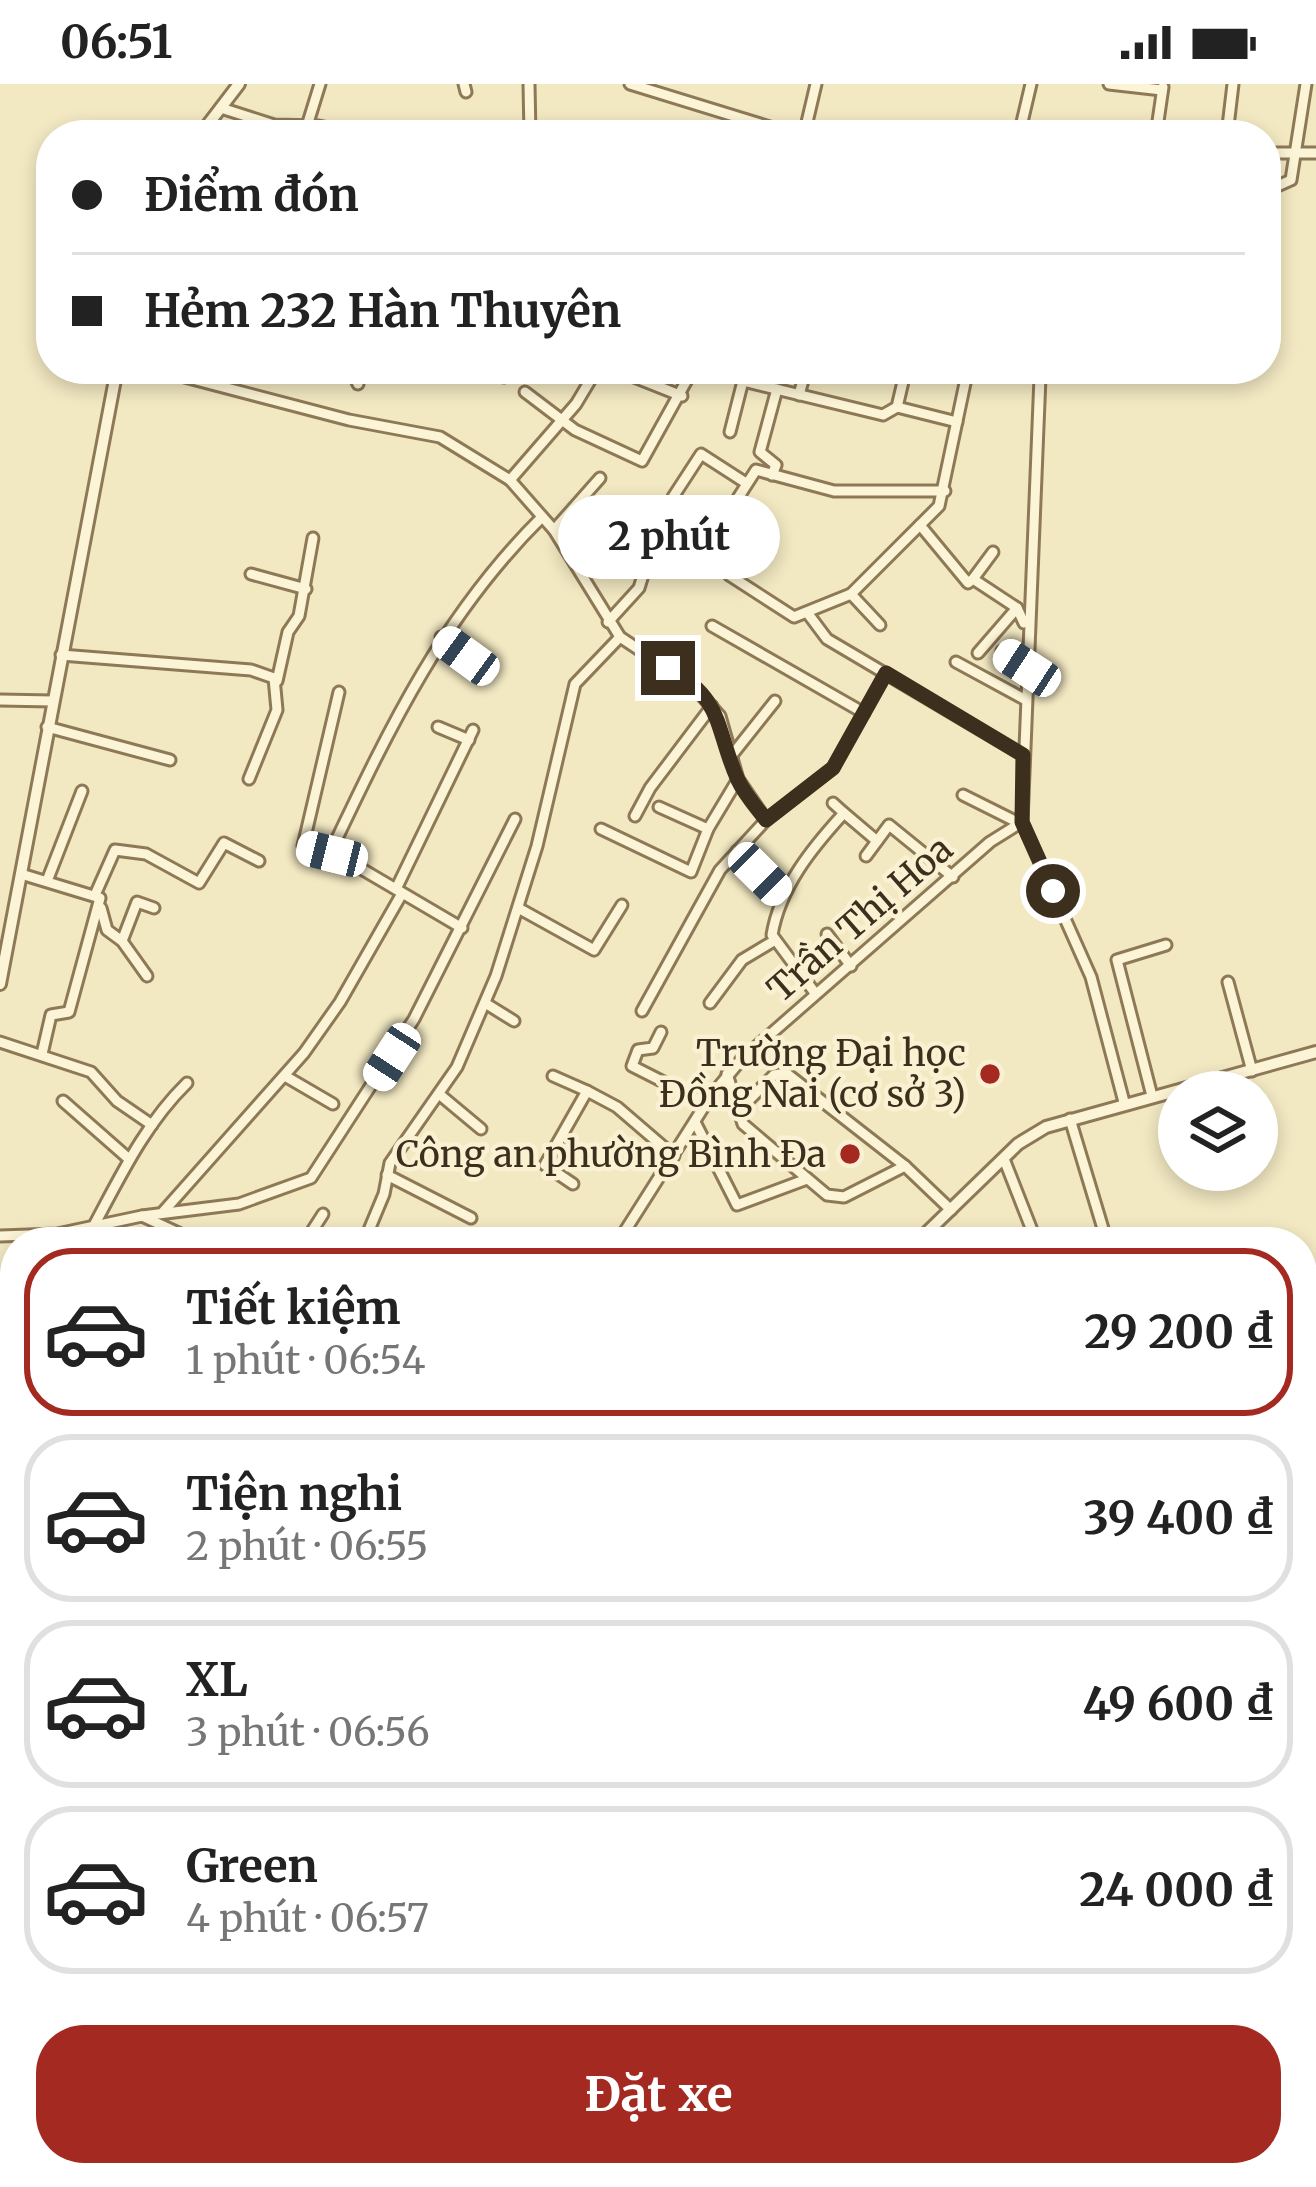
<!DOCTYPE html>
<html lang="vi">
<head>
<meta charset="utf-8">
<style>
	body { margin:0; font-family:Merriweather,serif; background:#f6f6f6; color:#222; height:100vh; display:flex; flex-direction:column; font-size:45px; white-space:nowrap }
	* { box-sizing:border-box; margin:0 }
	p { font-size:39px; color:#767676 }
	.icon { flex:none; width:66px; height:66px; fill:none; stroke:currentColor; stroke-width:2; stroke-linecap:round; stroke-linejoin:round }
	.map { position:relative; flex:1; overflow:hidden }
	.details { position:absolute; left:0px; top:1143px; width:1317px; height:960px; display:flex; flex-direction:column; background:#fff; border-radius:48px 48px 0 0; box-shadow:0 6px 18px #0003 }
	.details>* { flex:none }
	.banner { position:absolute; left:36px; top:36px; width:1245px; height:264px; border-radius:48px; box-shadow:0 6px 18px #0003; display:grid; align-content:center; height:264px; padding:0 36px; background:#fff }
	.tools { position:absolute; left:1158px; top:987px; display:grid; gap:24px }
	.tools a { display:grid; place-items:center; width:120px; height:120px; border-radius:50%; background:#fff; box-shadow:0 6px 18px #0003; font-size:60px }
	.end { position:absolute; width:54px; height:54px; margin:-27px; border:15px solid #3d2f1d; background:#fff; box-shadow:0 0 0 6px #fff }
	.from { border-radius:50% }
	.bubble { position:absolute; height:84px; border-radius:42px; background:#fff; box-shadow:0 6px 18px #0003; font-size:39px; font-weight:700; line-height:84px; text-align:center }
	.car { position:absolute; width:36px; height:72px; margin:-36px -18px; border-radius:15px; box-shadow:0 0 9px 3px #0007; background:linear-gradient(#fff 24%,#345 0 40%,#fff 0 76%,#345 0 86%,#fff 0) }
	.banner b { display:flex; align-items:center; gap:42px; height:114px; font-size:45px }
	.banner b+b { border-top:3px solid #e0e0e0 }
	.banner i { width:30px; height:30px; background:#222 }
	ul { padding:21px 0 0; list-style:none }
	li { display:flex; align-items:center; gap:36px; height:168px; margin:0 24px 18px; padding:0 12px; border:6px solid #e0e0e0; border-radius:48px }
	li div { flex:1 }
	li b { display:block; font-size:45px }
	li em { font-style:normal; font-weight:700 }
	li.selected { border-color:#a42920 }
	li>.icon { width:108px; height:108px; stroke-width:1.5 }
	.primary-button { display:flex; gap:24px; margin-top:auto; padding:24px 36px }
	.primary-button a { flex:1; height:138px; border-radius:48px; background:#a42920; color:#fff; font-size:48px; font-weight:700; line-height:138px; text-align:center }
	.status { display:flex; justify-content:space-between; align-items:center; height:84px; padding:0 60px; background:#fff; direction:ltr }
	.status svg { height:33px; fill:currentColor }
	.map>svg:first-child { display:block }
</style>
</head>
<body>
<div class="status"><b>06:51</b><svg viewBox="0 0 49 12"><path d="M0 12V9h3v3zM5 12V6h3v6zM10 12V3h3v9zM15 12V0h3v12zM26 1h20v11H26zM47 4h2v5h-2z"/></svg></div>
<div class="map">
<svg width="1316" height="2103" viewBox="0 0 1316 2103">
	<rect width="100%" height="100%" fill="#f2e8c2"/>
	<!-- green -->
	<g fill="#c6d294">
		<path d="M1302,2055L1316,2059V2103H1093L1084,2088H1302Z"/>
		<path d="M197,2088H241L252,2103H207Z"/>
		<path d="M980,2088H1073L1081,2103H989Z"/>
	</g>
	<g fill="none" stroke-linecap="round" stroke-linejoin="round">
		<!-- stream -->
		<path stroke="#6a948d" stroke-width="3" d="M1302,1342L1316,1338"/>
		<!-- minor casing -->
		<g stroke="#8e7957" stroke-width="15">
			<g id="minor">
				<path d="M464,0L466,8"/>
				<path d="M529,0L530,51"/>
				<path d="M630,0L796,51"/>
				<path d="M1109,0L1162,6"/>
				<path d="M221,24L274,41L319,42L364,51"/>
				<path d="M307,42L320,0"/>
				<path d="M1056,44L1108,51"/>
				<path d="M804,51L816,0"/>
				<path d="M1019,51L1031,0"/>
				<path d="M1156,51L1163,3"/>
				<path d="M1227,51L1233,0"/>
				<path d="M1266,69H1316"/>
				<path d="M1266,107L1291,96L1306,0"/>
				<path d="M154,285L349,336L440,353L510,396L554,446L620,553L692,601L720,632L738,695L766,736"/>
				<path d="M315,285L317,291"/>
				<path d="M351,285L358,300"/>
				<path d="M614,285L682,312"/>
				<path d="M467,290L469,285"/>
				<path d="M504,293L510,285"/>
				<path d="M1040,293L1022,738L1091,893L1124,1018"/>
				<path d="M743,297L883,331L897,323L906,285"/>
				<path d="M525,308L575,346L642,377L693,285"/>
				<path d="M799,311L806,285"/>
				<path d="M897,323L957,338"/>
				<path d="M730,348L746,285"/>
				<path d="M772,391L776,381L760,368L777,305"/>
				<path d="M510,396L576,320L597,285"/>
				<path d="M746,399L701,370L673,413L720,442L756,386L834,407H945"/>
				<path d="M920,441L968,499L973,495L1017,524L1024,539"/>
				<path d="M554,446L600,394"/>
				<path d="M251,490L306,505"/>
				<path d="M729,491L794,533L851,510L939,422L968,285"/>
				<path d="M973,495L993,468"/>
				<path d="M851,510L880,541"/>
				<path d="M809,531L827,555L1023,671"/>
				<path d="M608,538L639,504L658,443"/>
				<path d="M712,542L864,629"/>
				<path d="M441,553L466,572"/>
				<path d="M1002,567L1027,584"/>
				<path d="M978,569L1017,524"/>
				<path d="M61,571L251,586L274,594L277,626L249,695"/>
				<path d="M956,578L1026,616"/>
				<path d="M277,597L288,548L299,532L313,454"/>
				<path d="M0,616L52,617"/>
				<path d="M47,643L170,676"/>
				<path d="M438,643L469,656"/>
				<path d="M732,671L775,617"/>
				<path d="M963,711L1017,738"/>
				<path d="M659,723L708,745"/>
				<path d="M844,729L877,757"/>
				<path d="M635,732L650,704L712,622"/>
				<path d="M601,745L691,788L708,745L738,695"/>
				<path d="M737,767L783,814"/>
				<path d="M332,771L303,762L339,608"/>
				<path d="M866,772L889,741L953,793"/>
				<path d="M21,790L100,814L69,928L51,931L42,970"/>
				<path d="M47,797L82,707"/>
				<path d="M396,805L473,646"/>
				<path d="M95,811L115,766L146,770L199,799L224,759L259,777"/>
				<path d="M101,824L107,846L122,857L147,892"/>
				<path d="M520,825L594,866L622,821"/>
				<path d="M462,844L331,767C390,643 443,531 542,433"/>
				<path d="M827,850L851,882"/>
				<path d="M122,857L137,818L154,824"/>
				<path d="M1228,898L1252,987"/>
				<path d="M815,909L772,851C780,803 812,764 844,729L833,719"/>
				<path d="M485,919L514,937"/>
				<path d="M710,919L742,876L772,858"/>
				<path d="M642,927L720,786L766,736L833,684L886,589"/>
				<path d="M661,948L653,964L638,966L632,982L707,1020"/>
				<path d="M0,958L91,988L117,1017L152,1041"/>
				<path d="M727,990L743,1040L827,1111L844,1113L905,1082"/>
				<path d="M285,992L333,1020"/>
				<path d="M553,992L587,1007"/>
				<path d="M439,1010L481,1045"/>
				<path d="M1152,1012L1117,876L1166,861"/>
				<path d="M63,1017L129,1075"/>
				<path d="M741,1024L774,991L786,989L905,1082L951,1126"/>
				<path d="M1070,1035L1107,1158"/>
				<path d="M696,1040L737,1121L807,1095"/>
				<path d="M1004,1075L1035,1154"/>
				<path d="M387,1091L471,1134"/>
				<path d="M573,1100L545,1081L587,1007L617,1023L674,1072"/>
				<path d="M163,1128L304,969L340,918L400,813"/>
				<path d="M142,1132L239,1120L311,1094L414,935L515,735"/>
				<path d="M0,1152L57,1150L142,1132L198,1158"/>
				<path d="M85,1158C116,1102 141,1044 187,999"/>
				<path d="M305,1158L323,1130"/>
				<path d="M364,1158L384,1110L390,1079L457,983L496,892L537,762L575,600L620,553"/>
				<path d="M618,1158L710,1013L741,976L990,758L1022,738"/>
				<path d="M0,1246L2,1239"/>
				<path d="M1302,1275L1316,1271"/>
				<path d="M1302,1377L1316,1373"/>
				<path d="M1307,1449L1316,1446"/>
				<path d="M0,1482L15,1487"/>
				<path d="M1302,1520L1314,1517"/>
				<path d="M0,1558L15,1519"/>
				<path d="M0,1614L15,1621"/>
				<path d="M1302,1644L1316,1639"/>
				<path d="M1302,1692L1316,1698"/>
				<path d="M0,1908L15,1913"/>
				<path d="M243,2088L254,2103"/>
				<path d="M978,2088L988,2103"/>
				<path d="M662,2103L669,2088"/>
			</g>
		</g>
		<!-- tertiary casing -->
		<g stroke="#8e7957" stroke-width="16">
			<g id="tertiary">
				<path d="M200,51L239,0"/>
				<path d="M0,900L117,285"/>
				<path d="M917,1158L1018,1060L1046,1043L1316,968"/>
				<path d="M0,1711L15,1716"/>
				<path d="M1079,2088L1087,2103"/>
			</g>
		</g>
		<!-- trunk casing -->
		<g stroke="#5c462b" stroke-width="20">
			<g id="trunk">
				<path d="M0,1651L15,1656"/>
				<path d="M0,1666L15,1670"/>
				<path d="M1302,2011L1316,2015"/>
				<path d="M1302,2027L1316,2031"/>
				<path d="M1302,2038L1316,2042"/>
				<path d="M1302,2050L1316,2054"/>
			</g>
		</g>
		<!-- minor -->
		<use href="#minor" stroke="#fcf4d6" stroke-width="9"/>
		<!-- tertiary -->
		<use href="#tertiary" stroke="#fcf4d6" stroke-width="10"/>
		<!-- trunk -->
		<use href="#trunk" stroke="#f2c970" stroke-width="14"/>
	</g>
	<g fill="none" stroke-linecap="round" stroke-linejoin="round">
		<!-- route -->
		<path stroke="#3d2f1d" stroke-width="15" d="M668,584C725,615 715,646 738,696C745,711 757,724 766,736L833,684L886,589L1023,671L1022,738L1053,807"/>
	</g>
	<!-- markers -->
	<g fill="#a42920" stroke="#f9f1d2" stroke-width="4.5">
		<circle cx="990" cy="990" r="12"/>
		<circle cx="850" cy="1070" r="12"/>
	</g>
	<g text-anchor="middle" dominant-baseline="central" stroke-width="9" stroke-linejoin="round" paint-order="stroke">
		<!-- street labels -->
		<g font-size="36" fill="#3d2f1d" stroke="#f9f1d2">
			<text transform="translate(860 835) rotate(-41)">Trần Thị Hoa</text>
		</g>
		<!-- poi labels -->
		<g font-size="36" fill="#3d2f1d" stroke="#f9f1d2" text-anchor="end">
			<text x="966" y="969">Trường Đại học<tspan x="966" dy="41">Đồng Nai (cơ sở 3)</tspan></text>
			<text x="826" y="1070">Công an phường Bình Đa</text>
		</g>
	</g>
</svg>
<div class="tools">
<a><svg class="icon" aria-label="layers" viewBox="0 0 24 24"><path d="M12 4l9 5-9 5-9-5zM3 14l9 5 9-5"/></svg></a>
</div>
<i class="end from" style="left:1053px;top:807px"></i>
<i class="end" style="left:668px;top:584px"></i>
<div class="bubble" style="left:558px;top:411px;width:222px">2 phút</div>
<i class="car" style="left:466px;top:572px;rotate:306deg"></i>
<i class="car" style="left:1027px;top:584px;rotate:303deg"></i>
<i class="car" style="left:332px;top:770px;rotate:284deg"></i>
<i class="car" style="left:760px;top:790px;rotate:135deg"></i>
<i class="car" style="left:392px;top:973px;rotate:213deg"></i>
<div class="banner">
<b><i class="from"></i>Điểm đón</b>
<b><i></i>Hẻm 232 Hàn Thuyên</b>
</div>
<section class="details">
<ul>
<li class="selected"><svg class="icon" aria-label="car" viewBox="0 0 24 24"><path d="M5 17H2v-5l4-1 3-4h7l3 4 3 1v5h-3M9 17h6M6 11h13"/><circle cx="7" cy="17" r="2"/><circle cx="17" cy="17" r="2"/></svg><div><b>Tiết kiệm</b><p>1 phút · 06:54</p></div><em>29 200 ₫</em></li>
<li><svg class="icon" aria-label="car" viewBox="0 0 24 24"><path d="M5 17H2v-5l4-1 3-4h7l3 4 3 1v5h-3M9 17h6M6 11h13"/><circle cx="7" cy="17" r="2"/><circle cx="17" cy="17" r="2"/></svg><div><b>Tiện nghi</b><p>2 phút · 06:55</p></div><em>39 400 ₫</em></li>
<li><svg class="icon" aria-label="car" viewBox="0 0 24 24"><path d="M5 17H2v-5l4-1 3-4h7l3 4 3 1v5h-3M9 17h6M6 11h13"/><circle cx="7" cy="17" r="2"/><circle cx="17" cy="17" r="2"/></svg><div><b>XL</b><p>3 phút · 06:56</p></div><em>49 600 ₫</em></li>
<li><svg class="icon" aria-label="car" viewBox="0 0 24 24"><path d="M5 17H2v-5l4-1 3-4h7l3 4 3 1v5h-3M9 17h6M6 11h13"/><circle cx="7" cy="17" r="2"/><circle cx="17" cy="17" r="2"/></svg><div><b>Green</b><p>4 phút · 06:57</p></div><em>24 000 ₫</em></li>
</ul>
<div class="primary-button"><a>Đặt xe</a></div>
</section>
</div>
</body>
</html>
